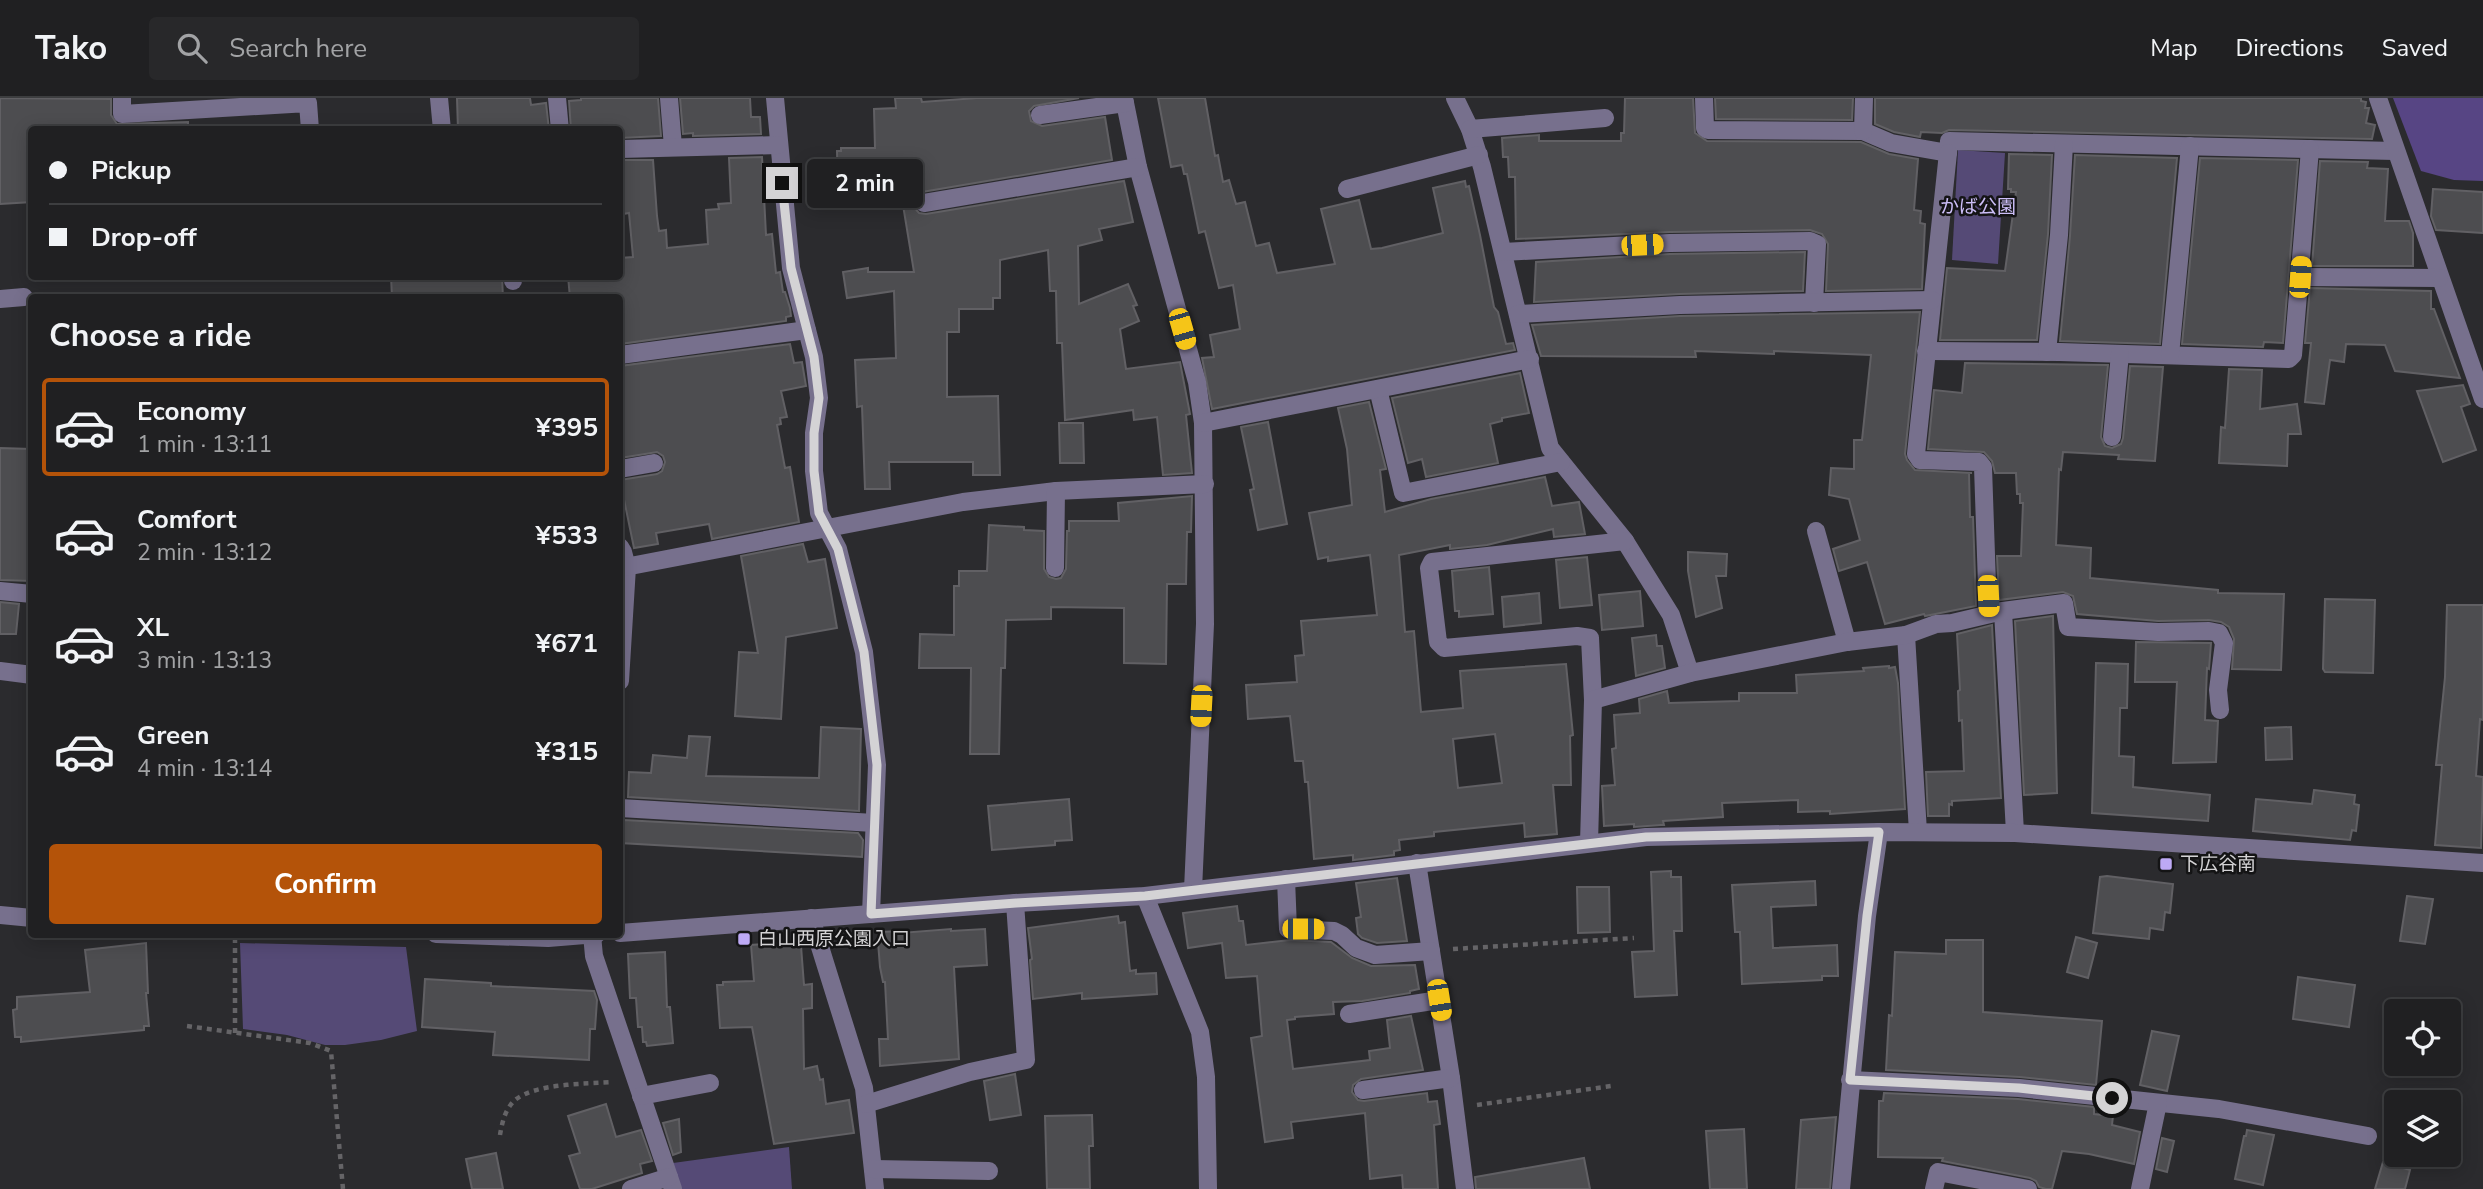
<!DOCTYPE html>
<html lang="en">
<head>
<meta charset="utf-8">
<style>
	body { margin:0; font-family:"Nunito Sans","Noto Sans JP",sans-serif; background:#28282a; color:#f1f3f6; height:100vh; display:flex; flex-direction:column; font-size:26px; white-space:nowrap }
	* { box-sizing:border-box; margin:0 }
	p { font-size:23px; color:#a2a3a5 }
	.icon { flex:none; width:38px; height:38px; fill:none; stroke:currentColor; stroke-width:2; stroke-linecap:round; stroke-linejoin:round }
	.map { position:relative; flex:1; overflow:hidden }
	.side { position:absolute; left:28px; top:196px; width:595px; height:644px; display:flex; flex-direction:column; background:#202022; border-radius:7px; box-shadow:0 4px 18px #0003,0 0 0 2px #3d3e40 }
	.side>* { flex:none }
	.hud { position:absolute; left:28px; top:28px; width:595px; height:154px; border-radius:7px; box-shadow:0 4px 18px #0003,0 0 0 2px #3d3e40; display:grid; align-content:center; height:154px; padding:0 21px; background:#202022 }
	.controls { position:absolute; left:2384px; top:901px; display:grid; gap:14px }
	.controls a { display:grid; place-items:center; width:77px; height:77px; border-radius:7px; background:#202022; box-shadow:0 4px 18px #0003,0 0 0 2px #3d3e40; font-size:35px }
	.end { position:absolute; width:32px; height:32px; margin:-16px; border:9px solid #d4d3d5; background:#111; box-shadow:0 0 0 4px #111 }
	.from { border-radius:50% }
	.bubble { position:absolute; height:49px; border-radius:7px; background:#202022; box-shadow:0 4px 18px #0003,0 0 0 2px #3d3e40; font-size:23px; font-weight:700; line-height:49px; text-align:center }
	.car { position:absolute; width:21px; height:42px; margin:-21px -10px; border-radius:9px; box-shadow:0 0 5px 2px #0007; background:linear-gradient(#f5c518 24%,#345 0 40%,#f5c518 0 76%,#345 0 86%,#f5c518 0) }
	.hud b { display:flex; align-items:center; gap:24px; height:66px; font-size:26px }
	.hud b+b { border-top:2px solid #3d3e40 }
	.hud i { width:18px; height:18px; background:#f1f3f6 }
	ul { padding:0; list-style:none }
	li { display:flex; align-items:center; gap:21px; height:98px; margin:0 14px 10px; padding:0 7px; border:4px solid transparent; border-radius:7px }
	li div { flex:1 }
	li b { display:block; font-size:26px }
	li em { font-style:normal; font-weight:700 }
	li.active { border-color:#b45309 }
	li>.icon { width:63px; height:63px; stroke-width:1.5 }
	h2 { padding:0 21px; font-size:32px; line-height:84px }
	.button { display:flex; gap:14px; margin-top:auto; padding:14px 21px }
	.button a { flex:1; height:80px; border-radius:7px; background:#b45309; color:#fff; font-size:28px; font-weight:700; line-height:80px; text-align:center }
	header { display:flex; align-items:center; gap:42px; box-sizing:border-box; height:98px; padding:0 35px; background:#202022; border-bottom:2px solid #3d3e40 }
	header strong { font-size:33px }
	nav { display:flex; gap:38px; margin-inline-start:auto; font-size:24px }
	.search { width:490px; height:63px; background:#28282a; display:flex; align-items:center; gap:18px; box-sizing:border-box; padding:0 24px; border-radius:7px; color:#a2a3a5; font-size:26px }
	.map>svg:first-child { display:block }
</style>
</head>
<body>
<header>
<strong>Tako</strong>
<div class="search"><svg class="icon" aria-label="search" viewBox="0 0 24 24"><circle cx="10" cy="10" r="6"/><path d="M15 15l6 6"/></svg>Search here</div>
<nav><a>Map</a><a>Directions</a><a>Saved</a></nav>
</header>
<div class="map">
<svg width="2483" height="1091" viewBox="0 0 2483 1091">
	<rect width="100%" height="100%" fill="#2b2b2e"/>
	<!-- green -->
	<g fill="#554a76">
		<path d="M1958,52L2005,55L1998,166L1952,162Z"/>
		<path d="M240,845L406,849L417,933L381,942L345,947H325L287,937L243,931Z"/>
		<path d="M789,1049L792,1091H681L673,1065Z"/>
	</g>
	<!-- forest -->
	<path fill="#574584" d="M2393,0H2483V83L2454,82L2421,73Z"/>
	<!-- building -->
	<g fill="#4d4d50" stroke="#616064" stroke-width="2" fill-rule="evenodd">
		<path d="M0,0L111,1V17L117,26L188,24V32H32V104L0,106Z"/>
		<path d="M457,0H530L531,7L546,5L549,32H458Z"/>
		<path d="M581,0H658L661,38L620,40V32H571L569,3L581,2Z"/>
		<path d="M680,0H750L751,19H760L761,36L693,38V35L683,36Z"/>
		<path d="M895,0H921L922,4L977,0H1079L1034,8L1029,13L1031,23L1042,28L1105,19L1112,62L922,94L914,100L913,108L919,115L926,116L1124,83L1133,124L1099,131L1102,142L1078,148L1079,206L1128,186L1137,207L1133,208L1139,223L1120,231L1126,271L1180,264L1190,316L1186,317L1192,375L1163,377L1157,319L1134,322L1133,312L1065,322L1062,245H1057L1056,193H1050L1048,152L1000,162V200H993V211H959V234H947V299L998,298L1000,377H973V364H889L890,391H865L862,308L857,309L855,262L896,260L894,193L847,200L843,174L868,170V174H914L903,107H897V102H843V99H838L837,53H841V50H875L874,11L896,10Z"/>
		<path d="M1158,0H1205L1215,58L1218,57L1223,84L1229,82L1236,106L1245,104L1256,148L1269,145L1277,175L1335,166L1321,111L1359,102L1371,151L1382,150L1443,135L1433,90L1465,83L1466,89L1469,88L1480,137L1494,209L1498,214L1506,246L1513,245L1515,252L1212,311L1202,260L1214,259L1210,237L1240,231L1233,187L1219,190L1205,133L1199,135L1187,76H1184L1182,67L1171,69Z"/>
		<path d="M1625,0H1693L1695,35L1707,43L1861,44L1889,56L1918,61L1914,112L1921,113L1920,125L1925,126L1922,191L1826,193L1828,146L1822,136L1810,132L1670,134L1516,141L1515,79H1509L1508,59H1503L1502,40L1539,37V43H1621V35H1624Z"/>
		<path d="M1715,0H1853L1852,22L1716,21Z"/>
		<path d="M1875,0H2361V3L2366,4L2365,10H2369L2366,25L2375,27L2372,41L1949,32L1942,35L1921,34L1920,39L1894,34L1875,26Z"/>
		<path d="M2009,56L2052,57L2048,136L2037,242H1940L1947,170L2005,173L2016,94H2011V91H2008Z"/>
		<path d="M2075,57L2177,60L2160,246L2060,243L2070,138Z"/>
		<path d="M762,59L766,137L772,136L776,175L780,174L783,194H785L790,210L791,218L786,219V223L620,246V200H570L568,178H620V160L633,159L629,115L623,116L620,62H653L657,118L659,133L666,132L667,150L708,146L706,112L719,111L718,106L731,105L729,60Z"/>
		<path d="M2200,60L2298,62L2283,245L2264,244L2263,249L2182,246Z"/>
		<path d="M2320,63L2368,64L2367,70L2388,71L2385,123H2409L2413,135V168H2312Z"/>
		<path d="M2433,91L2483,94V135L2436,132L2431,118Z"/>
		<path d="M1805,154L1803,193L1679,196L1534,204L1536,164L1670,156Z"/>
		<path d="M391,178H502L503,200H392Z"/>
		<path d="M2310,190L2431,193V211H2434L2460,280L2395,273L2385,247L2346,246L2344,264L2330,262L2324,306L2305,304L2311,245H2305Z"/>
		<path d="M1920,214L1905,356L1907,362L1915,372L1972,375H1969L1970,419H1973L1976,508L1925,518L1924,516L1885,526L1867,464L1839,473L1833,451L1860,442L1849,401L1829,397L1831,370L1854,371V342H1862L1871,257L1774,253V256L1695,253L1696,259L1541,258L1532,227L1680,218Z"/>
		<path d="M790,246L794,265L802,264L806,288L781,293L787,319L780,320L781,326L777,327L785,370L790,369L799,424L712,441L709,426L656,435L658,446L634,450L620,382L657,376L662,373L665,364L663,358L657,354L620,360V268Z"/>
		<path d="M1965,265L2108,267L2101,339L2105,348L2112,350L2121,346L2123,340L2130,268L2163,269L2155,363L2118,361L2119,357L2063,354L2061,372L2059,371L2056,447L2091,450L2090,480L2218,492V495L2284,496L2281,572L2232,571L2234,541L2229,529L2221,524L2209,522L2158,523L2077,516L2073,498L2063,494L1999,502L1997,458H2021L2023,405H2020V396H2017L2016,375H1995L1992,363L1984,354L1928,351L1934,292L1962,295Z"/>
		<path d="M2229,271L2262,272L2260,311L2297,306L2301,336H2288L2287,368L2219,365L2221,329L2225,330Z"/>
		<path d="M1520,275L1529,315L1502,320V323L1490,326L1498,365L1426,379L1422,361L1408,365L1392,300Z"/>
		<path d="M2463,287L2470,306L2461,309L2476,352L2443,364L2417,293Z"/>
		<path d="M1369,304L1386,371L1380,372L1385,414L1431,401L1545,379L1552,408L1579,404L1585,436L1554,439L1553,431L1487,447L1450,451V447L1399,457L1405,534L1414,533L1421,614L1463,610L1460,573L1566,566L1573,637L1570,638L1571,687H1553L1557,736L1525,739L1524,725L1434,734V738L1399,742L1400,752L1394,753V757L1353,762V757L1314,761L1308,684H1305L1303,663H1295L1290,618L1248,621L1246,587L1297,584L1295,558L1304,557L1301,523L1377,517L1370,457L1328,463V459L1318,461L1309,415L1352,407L1347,351L1338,310ZM1495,636L1502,685L1458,690L1453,641Z"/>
		<path d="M1268,324L1287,426L1258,432L1250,392L1254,391L1241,329Z"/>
		<path d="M1059,325H1083L1084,365H1060Z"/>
		<path d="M0,350L31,351L32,483L0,482Z"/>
		<path d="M1192,398L1191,434H1187L1186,486H1167L1166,566L1124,565V510L1051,509V521L1006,522L1005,570H1001L999,656H970L971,570H919L920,536L954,537V488H959V473H987L989,427L1024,429V432L1044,433V471L1049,479L1056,481L1061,480L1066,471L1067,433H1069V423H1119L1118,405Z"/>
		<path d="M803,446L808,464L825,461L837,530L786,539L781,621L735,618L739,554L758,555L741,458Z"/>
		<path d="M1688,454L1727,456L1726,478H1716L1722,510L1696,519L1688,473Z"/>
		<path d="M1587,459L1592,507L1560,510L1556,462Z"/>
		<path d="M1489,469L1493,516L1459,519V513H1455L1452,473Z"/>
		<path d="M1640,493L1643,528L1602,532L1599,497Z"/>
		<path d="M1539,495L1541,525L1504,529L1502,499Z"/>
		<path d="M2325,501L2375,502L2373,575L2325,574L2323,571Z"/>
		<path d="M0,504L19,506L16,536H0Z"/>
		<path d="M2447,507H2483V622L2480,621L2476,678L2483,679L2481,750L2435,747L2442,667H2436L2445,579Z"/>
		<path d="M2053,518L2057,695L2024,697L2015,523Z"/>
		<path d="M1992,527L2001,700L1952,703V707L1949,706V718H1928L1926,674L1964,673L1962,622L1959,623L1958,593L1960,592L1957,536Z"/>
		<path d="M1656,537L1657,548H1662L1665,570L1636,578L1632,540Z"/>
		<path d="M2136,544L2211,545L2209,571L2207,570L2205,622L2218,623L2216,664L2173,665L2177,584H2135Z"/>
		<path d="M2096,565L2128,566L2127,610H2120L2119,658L2134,659L2133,689L2210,697L2208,723L2092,715Z"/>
		<path d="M1889,568V570L1895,569L1898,585L1905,711L1830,716V713L1798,714V702L1722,705L1723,719L1663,723L1664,727H1661L1634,729V726L1604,728L1602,688L1615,687L1612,651L1616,650L1614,617L1640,615L1639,601L1667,593L1669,605L1739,603V595H1797L1796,577L1864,573L1863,570Z"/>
		<path d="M821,629L861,631L859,713L628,699L629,674L651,675L653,657L687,660L689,638L710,639L706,678L819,680Z"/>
		<path d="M2291,629L2292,661L2266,662L2265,630Z"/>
		<path d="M2314,692L2355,697L2354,706L2359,707L2356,733L2352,732L2350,742L2253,733L2256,701L2312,706Z"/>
		<path d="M1069,701L1072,742L1055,743V747L992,752L988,708Z"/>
		<path d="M624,722L858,735L863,742L862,759L620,745V726Z"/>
		<path d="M1671,773V779H1681L1682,833H1674L1677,897L1635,899L1632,854L1654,853L1651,774Z"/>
		<path d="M2107,778L2173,786L2170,815L2165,814L2163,832L2150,830L2149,841L2093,835L2100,779Z"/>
		<path d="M1397,780L1407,843L1377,845L1362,840L1358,836L1356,820L1361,819L1356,785Z"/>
		<path d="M1815,783L1816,807L1771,809L1773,850L1837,847L1838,878H1822V882L1742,886L1740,834H1735L1732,787Z"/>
		<path d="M1577,789H1609L1610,834L1578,835Z"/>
		<path d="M2407,798L2433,801L2425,846L2400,843Z"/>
		<path d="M1237,808L1239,823H1243L1246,847L1290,842L1331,844L1352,860L1371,868L1415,867L1419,891L1410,893V895L1362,903L1333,904L1334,916L1295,919V921L1287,922L1293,971L1370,962L1369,953L1390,950L1387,922L1411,918L1423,972L1361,981L1353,987L1352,994L1358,1002L1364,1003L1427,995L1428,1004L1437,1003L1440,1026L1434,1027L1438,1091H1403L1402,1077L1370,1081L1365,1015L1291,1024L1293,1040L1265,1044L1251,940L1262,938L1257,878L1226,880L1222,845L1188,850L1183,815Z"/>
		<path d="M1118,818L1119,825L1125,824L1130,873L1136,872V876L1156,875L1157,896L1082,901V895L1033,901L1030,862L1032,861L1028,830Z"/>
		<path d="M951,831V833L985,831L987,867L954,869L959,961L880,968L879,941H888L885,884H883L880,869L878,844L880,834L901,833V835Z"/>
		<path d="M2076,839L2097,845L2088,880L2067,874Z"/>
		<path d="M1946,842H1983V914L2102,923L2096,987L2020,979L1886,972L1889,917L1892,918L1895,854L1946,856Z"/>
		<path d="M794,844L795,848H801L804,887L812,886V910L803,911L804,971L817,968L820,982L823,981L826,1006L849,1002L854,1035L774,1046L752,929L720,930L717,887H723V884L754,883L751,847Z"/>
		<path d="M146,845L148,895H146L149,928H144V932L21,944V939H15L13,912L17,911V899L90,894L85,852Z"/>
		<path d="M665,854L667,909H670L673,945L647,948L646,944H643L642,929H638L636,900H630L628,856Z"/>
		<path d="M2298,879L2355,887L2349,929L2293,921Z"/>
		<path d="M425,881L491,885V888L594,893L597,902L595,931H590L589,962L493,957L495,934L422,929Z"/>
		<path d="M2152,933L2179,938L2167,993L2140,987Z"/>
		<path d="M1015,976L1021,1017L990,1022L984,983Z"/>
		<path d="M1884,995L2018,1001L2094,1009V1016L2113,1018L2112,1027L2140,1034L2134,1066L2089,1056L2062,1053L2052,1091H2046L2039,1089L2036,1083L2030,1080L1942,1063L1943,1060L1878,1059L1879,1003H1883Z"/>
		<path d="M606,1006L616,1039L641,1032L652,1063L640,1066L642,1075L592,1091H580L569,1058L580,1055L568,1018Z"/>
		<path d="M1092,1017L1093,1048H1089L1090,1091H1047L1045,1018Z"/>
		<path d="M1836,1019L1830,1091H1796L1801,1022Z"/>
		<path d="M679,1021L681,1054L673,1057L663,1025Z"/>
		<path d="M1744,1031L1747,1091H1710L1706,1033Z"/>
		<path d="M2247,1032L2274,1037L2263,1087L2235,1081L2244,1038H2246Z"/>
		<path d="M2162,1040L2174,1043L2167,1074L2156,1071Z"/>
		<path d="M496,1055L503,1091H472L466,1061Z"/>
		<path d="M1584,1060L1590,1091H1476L1475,1079Z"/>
		<path d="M2383,1064L2410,1072L2405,1091H2375Z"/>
	</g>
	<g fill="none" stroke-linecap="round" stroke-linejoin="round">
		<!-- path -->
		<g stroke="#656467" stroke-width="4.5" stroke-dasharray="5 5" stroke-linecap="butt">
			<path d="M1453,851L1634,840"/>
			<path d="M187,928L310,945L331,953L343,1091"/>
			<path d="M235,935V836"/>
			<path d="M1477,1007L1611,988"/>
			<path d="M500,1037C502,1025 505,1011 515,1002C536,985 586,986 613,984"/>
		</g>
		<!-- minor -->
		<g stroke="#77708d" stroke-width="18">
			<path d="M122,0V16L308,5L310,32"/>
			<path d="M439,0L442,32"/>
			<path d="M557,0L560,32"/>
			<path d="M669,0L673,49"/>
			<path d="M775,0L791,170L814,259L819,300L814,335V373L819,415L838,451L864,554L877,667L871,816"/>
			<path d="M1124,0L1138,69L1197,284L1203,325L1205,526L1193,792"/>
			<path d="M1455,0L1470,31L1482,69L1550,350L1625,443L1671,517L1690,575"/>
			<path d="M1704,0L1705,30L1708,32L1863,33L1891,45L1948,55L1949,43L2395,53"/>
			<path d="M2378,0L2483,301"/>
			<path d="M1040,17L1125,5"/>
			<path d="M1470,31L1605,20"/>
			<path d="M1863,33L1864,0"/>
			<path d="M620,51L778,47"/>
			<path d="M1948,55L1916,356L1920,362L1979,364L1983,369L1988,516"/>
			<path d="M1347,91L1479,57"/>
			<path d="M924,105L1138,69"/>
			<path d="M1503,154L1670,145L1810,143L1817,146L1814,205"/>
			<path d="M513,178V183"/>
			<path d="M2300,179L2439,180"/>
			<path d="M0,201L24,199"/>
			<path d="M1518,216L1680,207L1932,202"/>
			<path d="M1926,253L2060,254L2289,261L2293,257L2310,51"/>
			<path d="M2047,254L2059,137L2064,46"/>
			<path d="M620,257L807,232"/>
			<path d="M2170,257L2190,48"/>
			<path d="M1378,291L1403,395L1561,364"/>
			<path d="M1203,325L1530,261"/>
			<path d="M2112,339L2120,256"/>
			<path d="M620,371L654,365"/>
			<path d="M1816,433L1847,544"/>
			<path d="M620,449L623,454L627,469L620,583"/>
			<path d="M620,470L963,404L1056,393L1205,386"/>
			<path d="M1055,470L1056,393"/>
			<path d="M0,493L32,496"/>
			<path d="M2003,513L2015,735"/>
			<path d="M1906,537L1918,734"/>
			<path d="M0,573L32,577"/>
			<path d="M1593,602L1590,540L1577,538L1444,550L1438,544L1429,470L1432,464L1625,443"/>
			<path d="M620,710L874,725"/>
			<path d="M1589,745L1593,602L1690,575L1847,544L1906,537L1936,526L1952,525L2003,513L2064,505L2068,529L2158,534L2209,533L2219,535L2224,545L2218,592L2220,612"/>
			<path d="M1417,765L1451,980L1465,1091"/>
			<path d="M1286,781L1288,831L1334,833L1342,837L1356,850L1375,857L1431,853"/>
			<path d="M1145,798L1200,934L1206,979L1208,1091"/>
			<path d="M0,817L32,820"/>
			<path d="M811,820L864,990L875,1091"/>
			<path d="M620,835L1015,805L1145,798L1646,739L1879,734L2015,735L2483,765"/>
			<path d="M436,836L548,840L597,836"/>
			<path d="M592,837L594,858L673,1091"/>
			<path d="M1349,916L1439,902"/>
			<path d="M1850,982L2019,990L2219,1011L2368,1038"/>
			<path d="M1363,992L1451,980"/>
			<path d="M641,998L710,985"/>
			<path d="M866,1006L970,974L1026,962L1015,805"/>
			<path d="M873,1071L989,1073"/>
			<path d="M631,1091L669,1079"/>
			<path d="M1841,1091L1867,818L1879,734"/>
			<path d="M1934,1091L1938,1074L2028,1091"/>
			<path d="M2140,1091L2158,1005"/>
		</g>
	</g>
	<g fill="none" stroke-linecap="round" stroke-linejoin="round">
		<!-- route -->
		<path stroke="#d4d3d5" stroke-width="9" d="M782,85L791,170L814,259L819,300L814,335V373L819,415L838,451L864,554L877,667L871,816L1016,805L1145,798L1646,739L1879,734L1867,818L1850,982L2019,990L2112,1000"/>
	</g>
	<!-- markers -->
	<g fill="#bda9f5" stroke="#141415" stroke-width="2.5">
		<rect x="2159" y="759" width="14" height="14" rx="3.5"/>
		<rect x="737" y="834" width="14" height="14" rx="3.5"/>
	</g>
	<g text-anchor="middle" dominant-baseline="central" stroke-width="5" stroke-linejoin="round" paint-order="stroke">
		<!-- park labels -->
		<g font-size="19" fill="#ccbef7" stroke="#141415">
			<text x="1978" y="109">かば公園</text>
		</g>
		<!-- poi labels -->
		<g font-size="19" fill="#d4d3d5" stroke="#141415" text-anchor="start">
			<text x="2180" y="766">下広谷南</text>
			<text x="758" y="841">白山西原公園入口</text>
		</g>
	</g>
</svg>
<div class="controls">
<a><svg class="icon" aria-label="locate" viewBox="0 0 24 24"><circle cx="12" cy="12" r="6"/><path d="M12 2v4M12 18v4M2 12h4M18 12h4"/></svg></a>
<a><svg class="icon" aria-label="layers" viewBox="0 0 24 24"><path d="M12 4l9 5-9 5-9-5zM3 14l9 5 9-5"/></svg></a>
</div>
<i class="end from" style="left:2112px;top:1000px"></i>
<i class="end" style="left:782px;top:85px"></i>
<div class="bubble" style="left:807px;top:61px;width:116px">2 min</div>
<i class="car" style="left:1642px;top:147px;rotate:87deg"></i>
<i class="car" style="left:2300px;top:179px;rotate:4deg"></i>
<i class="car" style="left:1182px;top:231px;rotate:164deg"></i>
<i class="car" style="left:1988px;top:498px;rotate:177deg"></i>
<i class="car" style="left:1201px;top:608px;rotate:183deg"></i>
<i class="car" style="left:1303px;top:831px;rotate:90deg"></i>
<i class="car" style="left:1439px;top:902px;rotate:171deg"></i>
<div class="hud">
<b><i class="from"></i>Pickup</b>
<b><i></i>Drop-off</b>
</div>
<section class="side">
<h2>Choose a ride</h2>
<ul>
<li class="active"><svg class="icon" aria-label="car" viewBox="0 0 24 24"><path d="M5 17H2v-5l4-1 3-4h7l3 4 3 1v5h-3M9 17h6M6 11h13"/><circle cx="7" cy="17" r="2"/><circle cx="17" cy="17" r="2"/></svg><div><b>Economy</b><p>1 min · 13:11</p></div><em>¥395</em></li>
<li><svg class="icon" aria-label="car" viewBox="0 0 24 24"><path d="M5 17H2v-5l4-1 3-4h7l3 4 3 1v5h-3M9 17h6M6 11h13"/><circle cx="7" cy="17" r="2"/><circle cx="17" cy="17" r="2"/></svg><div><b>Comfort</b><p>2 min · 13:12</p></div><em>¥533</em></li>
<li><svg class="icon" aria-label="car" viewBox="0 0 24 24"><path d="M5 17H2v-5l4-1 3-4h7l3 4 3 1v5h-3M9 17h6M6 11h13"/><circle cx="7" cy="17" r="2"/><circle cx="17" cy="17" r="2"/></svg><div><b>XL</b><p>3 min · 13:13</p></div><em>¥671</em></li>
<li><svg class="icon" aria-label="car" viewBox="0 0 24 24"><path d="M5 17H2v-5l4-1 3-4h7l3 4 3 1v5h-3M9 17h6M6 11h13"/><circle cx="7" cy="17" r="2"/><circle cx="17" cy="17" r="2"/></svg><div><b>Green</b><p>4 min · 13:14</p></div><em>¥315</em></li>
</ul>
<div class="button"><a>Confirm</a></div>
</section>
</div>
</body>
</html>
